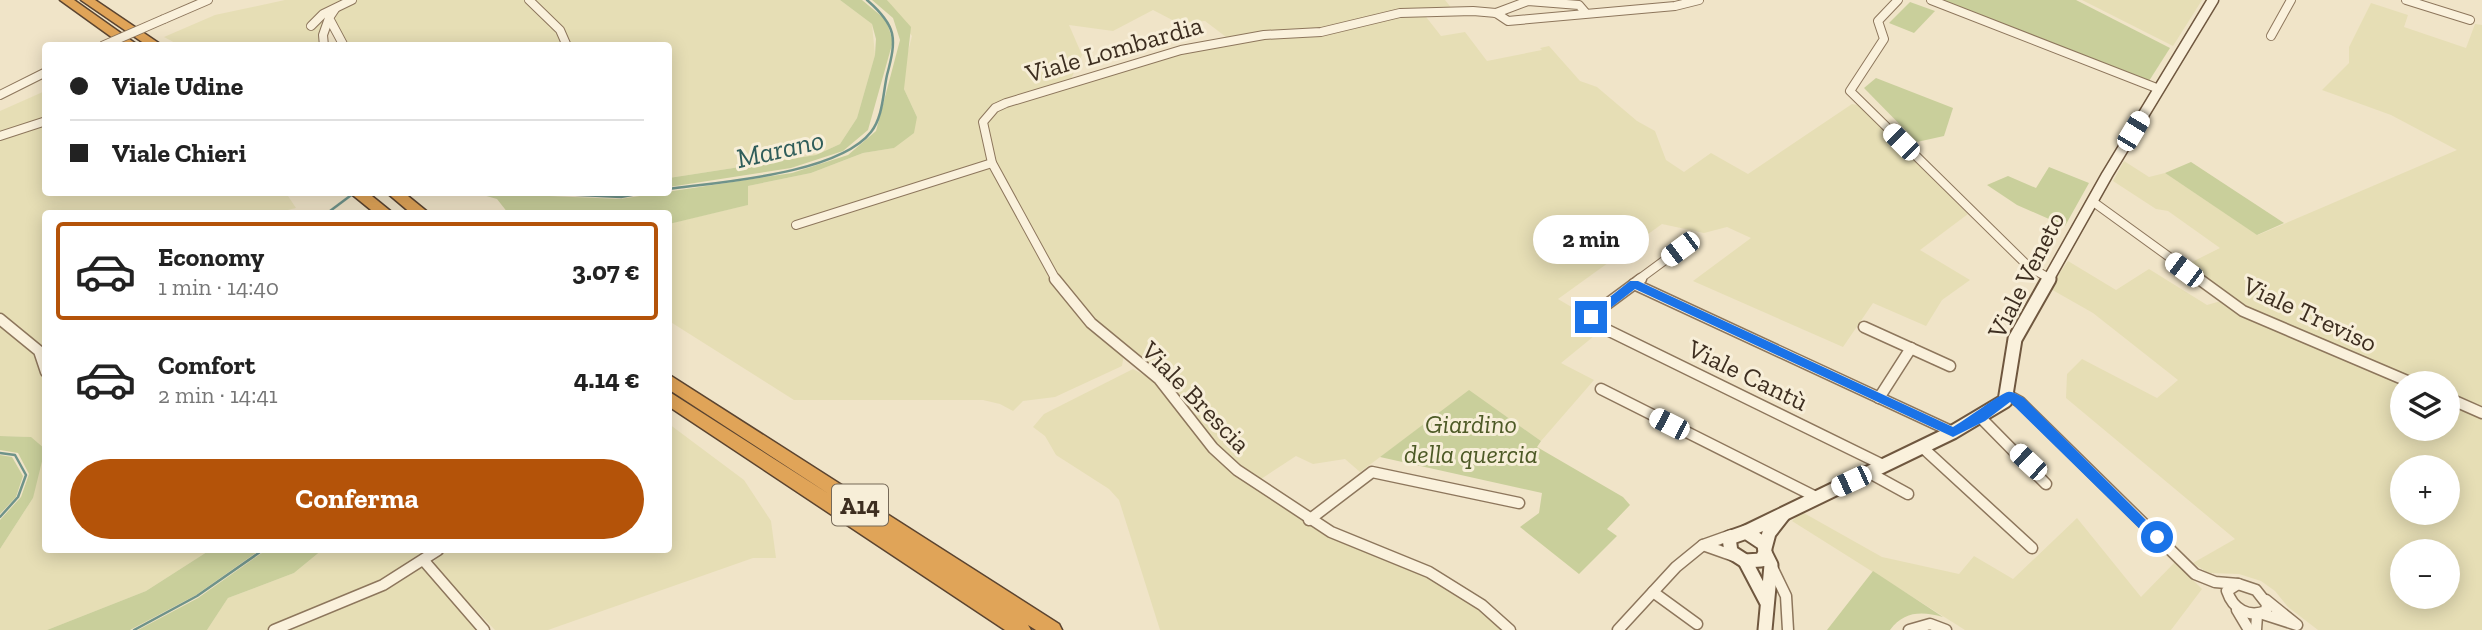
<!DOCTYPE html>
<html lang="it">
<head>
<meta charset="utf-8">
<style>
	body { margin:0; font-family:"Zilla Slab",serif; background:#f2f2f2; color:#222; height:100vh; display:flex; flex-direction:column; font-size:26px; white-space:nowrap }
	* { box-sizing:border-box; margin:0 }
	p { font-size:23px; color:#767676 }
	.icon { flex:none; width:38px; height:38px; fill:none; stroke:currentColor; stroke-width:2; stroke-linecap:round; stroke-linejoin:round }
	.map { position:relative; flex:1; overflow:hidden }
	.sheet { position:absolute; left:42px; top:210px; width:630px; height:343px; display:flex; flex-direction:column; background:#fff; border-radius:7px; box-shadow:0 4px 18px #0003 }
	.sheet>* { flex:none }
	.banner { position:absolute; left:42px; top:42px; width:630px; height:154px; border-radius:7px; box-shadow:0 4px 18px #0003; display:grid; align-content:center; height:154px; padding:0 28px; background:#fff }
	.tools { position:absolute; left:2390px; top:371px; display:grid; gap:14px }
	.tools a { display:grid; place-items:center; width:70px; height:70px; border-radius:50%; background:#fff; box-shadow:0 4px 18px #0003; font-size:35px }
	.end { position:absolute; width:32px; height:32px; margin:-16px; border:9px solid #1a73e8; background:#fff; box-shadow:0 0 0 4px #fff }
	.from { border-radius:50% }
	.bubble { position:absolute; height:49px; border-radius:24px; background:#fff; box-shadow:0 4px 18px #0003; font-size:23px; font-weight:800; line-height:49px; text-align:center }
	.car { position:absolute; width:21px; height:42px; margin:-21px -10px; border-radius:9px; box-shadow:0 0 5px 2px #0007; background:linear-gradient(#fff 24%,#345 0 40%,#fff 0 76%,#345 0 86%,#fff 0) }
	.banner b { display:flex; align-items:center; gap:24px; height:66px; font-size:26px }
	.banner b+b { border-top:2px solid #e0e0e0 }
	.banner i { width:18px; height:18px; background:#222 }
	ul { padding:12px 0 0; list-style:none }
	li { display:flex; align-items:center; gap:21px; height:98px; margin:0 14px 10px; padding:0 14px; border:4px solid transparent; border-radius:7px }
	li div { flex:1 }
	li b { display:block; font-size:26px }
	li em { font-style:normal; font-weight:800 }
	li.on { border-color:#b45309 }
	li>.icon { width:63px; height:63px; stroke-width:1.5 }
	.action { display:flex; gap:14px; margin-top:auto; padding:14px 28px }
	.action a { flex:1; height:80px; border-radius:42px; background:#b45309; color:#fff; font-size:28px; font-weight:800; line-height:80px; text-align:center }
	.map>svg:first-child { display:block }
</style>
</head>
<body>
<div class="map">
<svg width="2482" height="630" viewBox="0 0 2482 630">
	<rect width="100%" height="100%" fill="#f0e4c8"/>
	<!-- farmland -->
	<g fill="#e6deb5" fill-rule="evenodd">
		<path d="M285,0H348L316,16L307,26L327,19L322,45H179L164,37L215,15Z"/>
		<path d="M354,0H525L557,31L563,45H347L331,18L337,8Z"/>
		<path d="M531,0H840L872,24L875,55L857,118L840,144L816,155L669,178L668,46L569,45Z"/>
		<path d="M887,0H1445L1453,10H1421L1333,28L1230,40L1205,21L1178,23L1153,10L1113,31L1069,25L1082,55L1070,81L1005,102L980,122V132L990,166L1056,287L1088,324L1124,354L1122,366L1055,397L1023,401L1013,411L1000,404L983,400H794L669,321L668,224L747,205L748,186L811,173L863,153L894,148L917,117L904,89V67L912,36Z"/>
		<path d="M2082,0H2202L2173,46Z"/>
		<path d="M2371,3L2408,15L2404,27L2466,48L2475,24L2482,25V411L2448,396V383H2419L2246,309L2184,266L2220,248L2168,211L2156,209L2113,181L2124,161L2149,177L2165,173L2258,235L2457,150L2391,115L2322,90L2349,63V47Z"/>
		<path d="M1423,13L1441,36L1465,32L1487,61L1542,50L1540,48L1549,46L1580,81L1597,87L1637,121L1655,131L1666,160L1684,172L1711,153L1748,174L1852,104L1858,105L1968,214L1920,250L1970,280L1942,300L1926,326L1873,303L1843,347L1693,281L1751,238L1727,227L1704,233L1662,224L1558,299L1585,315L1587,324L1599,332L1561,363L1594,380L1541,441L1469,391L1360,472L1345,459L1313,464L1296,456L1258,481L1216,446L1180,398L1094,321L1063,285L995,162L986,122L997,109L1182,51Z"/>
		<path d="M45,91L46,192L286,193L296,208L275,213L46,214V550H210L146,591L47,630H0V549L33,498L31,437L0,436V111Z"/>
		<path d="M2068,261L2116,290L2149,269L2207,305L2221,301L2403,383V429H2448V402L2482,417V630H2318L2288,607L2275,591L2261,581L2239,574L2208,573L2193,563L2235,539L2066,398L2067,374L2082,359L2157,398L2178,380L2093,313L2049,288ZM2403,467H2448V513H2403ZM2403,551H2448V597H2403Z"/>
		<path d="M1133,369L1155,381L1234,472L1273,500L1307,522L1428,574L1480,607L1504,630H1160L1119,500L1109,489L1056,455L1045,436L1033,427L1044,414Z"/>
		<path d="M669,424L744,480L771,521L776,558H753L548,630H495L439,572L433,563L442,550H668Z"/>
		<path d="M1802,512L1882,557L1959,574L1974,556L2013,579L2077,518L2141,597L2175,562L2202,589L2171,630H1965L1792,521Z"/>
		<path d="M322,550H431L379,582L268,630H207L228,598L294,573Z"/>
		<path d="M422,567L477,630H283L383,587Z"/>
	</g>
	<!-- green -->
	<g fill="#c9cf9b">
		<path d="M840,0H862L886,20L893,41L868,130L843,151L791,168L669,187V178L816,155L840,144L857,118L875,55L876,39L872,24Z"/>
		<path d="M872,0H887L911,27L904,89L917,117L914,133L894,148L863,153L811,173L748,186V205L669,224L668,214L508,213L497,199L476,193L620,199L792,173L848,155L876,131L900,40L893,18Z"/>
		<path d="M1941,0H2076L2170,48L2149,81Z"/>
		<path d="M1910,2L1935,11L1914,33L1889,23Z"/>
		<path d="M1876,78L1953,108L1944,136L1917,142L1864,88Z"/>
		<path d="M2191,162L2284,223L2257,235L2165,173Z"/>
		<path d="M2049,167L2089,183L2065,226L2017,205L1987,185L2008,176L2036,188Z"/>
		<path d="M1469,390L1541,441L1537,447L1623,497L1630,505L1607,529L1617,536L1579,574L1520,527L1539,513L1542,493L1380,457Z"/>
		<path d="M0,436L31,437L45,449L33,498L0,549V520L21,497L29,474L18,453L0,450Z"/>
		<path d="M0,455L12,457L23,476L16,497L0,514Z"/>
		<path d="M210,550H260L196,595L130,630H47L146,591Z"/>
		<path d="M266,550H322L294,573L228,598L207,630H138L198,598Z"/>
		<path d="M1873,571L1943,617C1922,611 1904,611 1890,630H1827Z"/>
	</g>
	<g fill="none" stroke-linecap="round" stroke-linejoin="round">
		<!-- stream -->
		<g stroke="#6f938a" stroke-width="2.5">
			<path d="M668,189C720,182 838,174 871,132C883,117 883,93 887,75C897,38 897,26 867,0"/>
			<path d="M519,192L621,197L648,192"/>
			<path d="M326,214L354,193"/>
			<path d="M0,453L15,455L26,475L18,497L0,517"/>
			<path d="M134,630L197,596L263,550"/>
		</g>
		<!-- street-far1 casing -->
		<g stroke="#8d765c" stroke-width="10">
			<g id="street-far1">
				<path d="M529,0L560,30L567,46"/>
				<path d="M1898,0L1878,21L1884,39L1850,91L2029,267L2049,278"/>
				<path d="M1931,0L2159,89"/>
				<path d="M2406,0L2470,20"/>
				<path d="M335,9L329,18L344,46"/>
				<path d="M1496,13L1528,1L1579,5L1585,12"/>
				<path d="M164,19L208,0"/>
				<path d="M311,26L323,14L352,0"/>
				<path d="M2271,36L2291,0"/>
				<path d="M324,46L323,35L329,18"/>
				<path d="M0,95L46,72"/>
				<path d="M0,136L46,121"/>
				<path d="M2092,201L2201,280"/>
				<path d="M796,225L992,163"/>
				<path d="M1056,280L992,163L983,122L995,108L1006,103L1181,50L1264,35L1321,32L1400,13L1473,11L1496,13L1508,21L1675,6L1699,0"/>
				<path d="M1638,280L1680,249"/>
			</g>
		</g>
		<!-- street casing -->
		<g stroke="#8d765c" stroke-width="13">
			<g id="street">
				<path d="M1055,279L1091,323L1159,379L1213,448L1237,470L1331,532L1429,572L1482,605L1510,630"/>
				<path d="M1641,279L1595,313L1591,317L1593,323L1883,465"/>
				<path d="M2199,279L2243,311L2412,383"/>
				<path d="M1634,284L1953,432"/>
				<path d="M0,319L39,351L46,372"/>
				<path d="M1864,327L1950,366"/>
				<path d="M1601,389L1816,497"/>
				<path d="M2009,396L2020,402L2195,574L2215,582L2238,584"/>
				<path d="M1879,398L1911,348"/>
				<path d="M2448,398L2482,413"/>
				<path d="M1981,418L2046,484"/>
				<path d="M1922,447L2032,548"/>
				<path d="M1868,472L1908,494"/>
				<path d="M1309,520L1372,472L1519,503"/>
				<path d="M1731,535L1703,545L1734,556"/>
				<path d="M425,562L484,630"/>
				<path d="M1771,565L1786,596L1788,630"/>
				<path d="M2238,584L2256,590L2267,604L2266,611C2248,618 2233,609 2227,591Z"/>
				<path d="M1653,592L1697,624"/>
				<path d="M2237,610L2249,630"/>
				<path d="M2263,614L2297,625L2266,600"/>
				<path d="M274,630L383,585L438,550"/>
				<path d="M1618,630L1676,567L1703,545"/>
				<path d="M1909,630L1930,624L1946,630"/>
				<path d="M2256,630L2257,615"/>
			</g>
		</g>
		<!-- secondary-far1 casing -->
		<g stroke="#6f573f" stroke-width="13">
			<path id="secondary-far1" d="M2048,280L2107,175L2213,0"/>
		</g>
		<!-- secondary casing -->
		<g stroke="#6f573f" stroke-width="17">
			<g id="secondary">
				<path d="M1746,532L1953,432L2005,401L2015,339L2049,279"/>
				<path d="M1746,532L1764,544L1765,553L1761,560L1745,561L1731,552L1729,538Z"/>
				<path d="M1765,548L1769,533L1783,515"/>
				<path d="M1765,553L1771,565L1765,630"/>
				<path d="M1745,561L1766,601"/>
			</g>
		</g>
		<!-- highway casing -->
		<g stroke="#5b4430" stroke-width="3">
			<g id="highway">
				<path d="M60,0H74L139,46H124Z"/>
				<path d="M81,0H95L163,46H148Z"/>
				<path d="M349,192H367L394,214H376Z"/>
				<path d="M386,192H403L430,214H412Z"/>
				<path d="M668,374L1059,624L1062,630H1036L1028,625L1031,630H1005L668,406V391L829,494L668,389Z"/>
			</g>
		</g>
		<!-- street-far1 -->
		<use href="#street-far1" stroke="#faf1dc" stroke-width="8"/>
		<!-- street -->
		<use href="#street" stroke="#faf1dc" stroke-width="10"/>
		<!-- secondary-far1 -->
		<use href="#secondary-far1" stroke="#faf1dc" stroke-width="10"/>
		<!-- secondary -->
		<use href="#secondary" stroke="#faf1dc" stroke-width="13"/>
		<!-- highway -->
		<use href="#highway" fill="#e0a458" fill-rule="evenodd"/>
		<!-- street-bridge casing -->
		<g stroke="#8d765c" stroke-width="10" stroke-linecap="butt">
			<path id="street-bridge" d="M102,46L164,19"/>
		</g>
		<!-- street-bridge -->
		<use href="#street-bridge" stroke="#faf1dc" stroke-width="8"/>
	</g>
	<!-- route -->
	<path fill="#1a73e8" d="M1630,281H1638L1953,427C1962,422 2003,392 2008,392C2013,391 2020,396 2024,398L2163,537L2162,541H2152L2010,402L1985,421L1953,437L1635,289L1595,320H1587V315Z"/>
	<g text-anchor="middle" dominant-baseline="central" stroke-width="6" stroke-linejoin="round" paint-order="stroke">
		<!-- shield labels -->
		<rect fill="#f7eed8" stroke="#756857" stroke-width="2" x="832" y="484.5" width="56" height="41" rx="5"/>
		<g font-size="24" font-weight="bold" fill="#3d2e20">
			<text x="860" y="505">A14</text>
		</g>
		<!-- street labels -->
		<g font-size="26" fill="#3d2e20" stroke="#f7eed8">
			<text transform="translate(1114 49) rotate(-16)">Viale Lombardia</text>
			<text transform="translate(2026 275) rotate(-63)">Viale Veneto</text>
			<text transform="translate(2310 314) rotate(25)">Viale Treviso</text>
			<text transform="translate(1748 375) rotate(26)">Viale Cantù</text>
			<text transform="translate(1196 397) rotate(46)">Viale Brescia</text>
		</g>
		<!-- park labels -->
		<g font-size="26" font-style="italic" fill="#4d5a26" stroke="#f7eed8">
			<text x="1471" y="424">Giardino<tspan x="1471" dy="30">della quercia</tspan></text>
		</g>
		<!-- water labels -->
		<g font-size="28" font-style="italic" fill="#2f5d5a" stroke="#f7eed8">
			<text transform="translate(780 149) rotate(-13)">Marano</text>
		</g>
	</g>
</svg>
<div class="tools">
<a><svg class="icon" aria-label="layers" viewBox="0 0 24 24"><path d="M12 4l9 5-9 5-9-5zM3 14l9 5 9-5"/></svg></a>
<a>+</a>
<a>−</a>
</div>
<i class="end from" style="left:2157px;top:537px"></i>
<i class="end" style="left:1591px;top:317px"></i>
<div class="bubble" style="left:1533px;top:215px;width:116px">2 min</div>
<i class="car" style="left:2133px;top:131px;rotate:31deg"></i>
<i class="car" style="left:1901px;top:142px;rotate:315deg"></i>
<i class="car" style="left:1680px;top:249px;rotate:233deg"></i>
<i class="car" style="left:2184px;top:270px;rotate:307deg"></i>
<i class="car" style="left:1669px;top:424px;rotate:297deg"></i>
<i class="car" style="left:2028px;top:462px;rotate:313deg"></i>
<i class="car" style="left:1851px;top:481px;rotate:245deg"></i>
<div class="banner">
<b><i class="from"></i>Viale Udine</b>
<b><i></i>Viale Chieri</b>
</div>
<section class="sheet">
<ul>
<li class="on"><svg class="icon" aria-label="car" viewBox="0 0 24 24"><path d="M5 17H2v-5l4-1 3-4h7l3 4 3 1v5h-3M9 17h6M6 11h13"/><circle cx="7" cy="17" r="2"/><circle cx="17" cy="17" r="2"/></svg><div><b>Economy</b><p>1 min · 14:40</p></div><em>3.07 €</em></li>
<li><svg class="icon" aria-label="car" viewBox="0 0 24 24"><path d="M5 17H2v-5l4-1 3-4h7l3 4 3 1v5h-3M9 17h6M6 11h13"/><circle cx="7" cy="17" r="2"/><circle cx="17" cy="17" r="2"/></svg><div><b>Comfort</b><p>2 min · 14:41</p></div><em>4.14 €</em></li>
</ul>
<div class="action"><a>Conferma</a></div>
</section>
</div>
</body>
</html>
